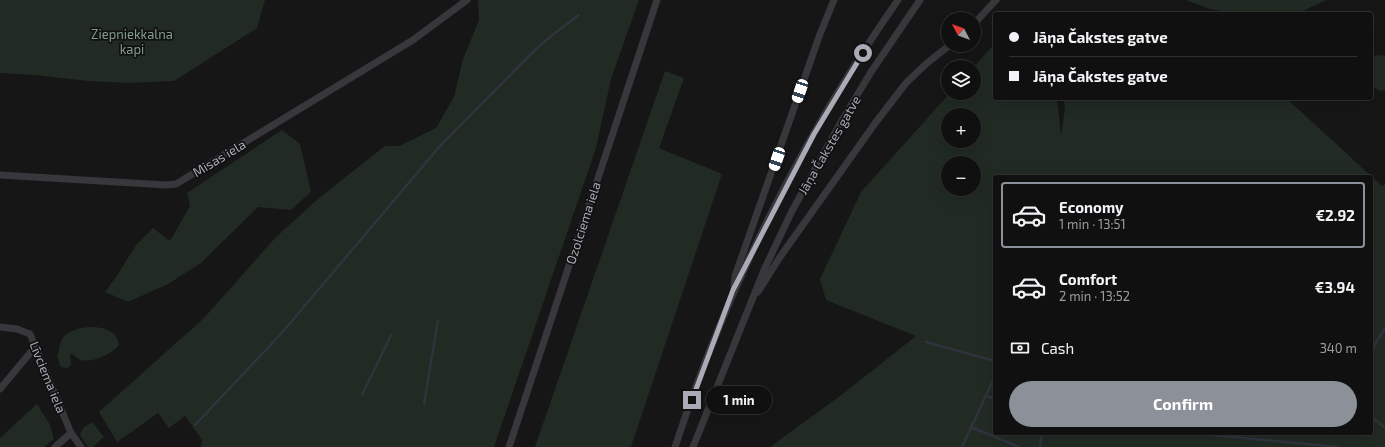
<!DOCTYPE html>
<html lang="en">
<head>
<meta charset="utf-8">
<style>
	body { margin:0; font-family:"Exo 2",sans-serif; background:#19191a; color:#f1f3f6; height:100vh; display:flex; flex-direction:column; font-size:15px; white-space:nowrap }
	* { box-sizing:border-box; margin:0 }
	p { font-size:13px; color:#9c9d9f }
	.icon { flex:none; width:22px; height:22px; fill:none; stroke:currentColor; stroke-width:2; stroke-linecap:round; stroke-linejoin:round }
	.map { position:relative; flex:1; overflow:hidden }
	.panel { position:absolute; left:993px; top:175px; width:380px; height:260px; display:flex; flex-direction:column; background:#101011; border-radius:4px; box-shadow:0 4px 16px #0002,0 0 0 1px #303031 }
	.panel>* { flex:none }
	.top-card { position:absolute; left:993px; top:12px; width:380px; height:88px; border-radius:4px; box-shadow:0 4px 16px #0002,0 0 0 1px #303031; display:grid; align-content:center; height:88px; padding:0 16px; background:#101011 }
	.needle { width:26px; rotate:311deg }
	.fabs { position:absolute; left:941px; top:12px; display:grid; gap:8px }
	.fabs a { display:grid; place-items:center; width:40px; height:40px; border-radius:50%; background:#101011; box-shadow:0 4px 16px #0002,0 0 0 1px #303031; font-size:20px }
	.end { position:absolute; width:18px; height:18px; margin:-9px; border:5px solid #a9abb6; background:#111; box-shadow:0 0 0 2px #111 }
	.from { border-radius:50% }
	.bubble { position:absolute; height:28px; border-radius:14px; background:#101011; box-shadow:0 4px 16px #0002,0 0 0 1px #303031; font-size:13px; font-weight:700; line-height:28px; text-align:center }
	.car { position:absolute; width:12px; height:24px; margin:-12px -6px; border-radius:5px; box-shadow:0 0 3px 1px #0007; background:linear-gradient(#fff 24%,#345 0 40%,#fff 0 76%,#345 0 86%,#fff 0) }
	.top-card b { display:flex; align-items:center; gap:14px; height:38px; font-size:15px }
	.top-card b+b { border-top:1px solid #303031 }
	.top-card i { width:10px; height:10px; background:#f1f3f6 }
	ul { padding:7px 0 0; list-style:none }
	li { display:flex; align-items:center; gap:12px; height:66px; margin:0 8px 6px; padding:0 8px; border:2px solid transparent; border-radius:4px }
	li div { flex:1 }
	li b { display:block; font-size:15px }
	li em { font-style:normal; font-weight:700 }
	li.selected { border-color:#8c9099 }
	li>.icon { width:36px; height:36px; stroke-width:1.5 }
	.pay { display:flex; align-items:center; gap:10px; height:44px; padding:0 16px; font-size:15px }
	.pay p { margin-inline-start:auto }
	.action { display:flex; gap:8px; margin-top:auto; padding:8px 16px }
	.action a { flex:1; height:46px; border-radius:24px; background:#8c9099; color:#fff; font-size:16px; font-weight:700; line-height:46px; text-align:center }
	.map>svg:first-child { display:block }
</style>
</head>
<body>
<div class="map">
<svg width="1385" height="447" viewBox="0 0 1385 447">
	<rect width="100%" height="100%" fill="#161617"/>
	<!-- green -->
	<g fill="#222a24" fill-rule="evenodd">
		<path d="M0,0H265L257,28L174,81L128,83L88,81L35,75L0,73Z"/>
		<path d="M478,0H639L611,79L596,148L494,447H201L202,440L185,416L169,428L158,413L117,442L99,412L204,318L276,237L319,198L385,146H399L436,128L454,97L463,59L479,20Z"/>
		<path d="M1186,0H1326L1305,10L1292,14H1244L1210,9Z"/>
		<path d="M995,43V98H1057L1061,136L1065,109L1064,98H1286L1382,186L1385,184V447H770L840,396L916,336L826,300L820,279L861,192L950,93H974V67ZM948,115H974V141H948ZM948,163H974V189H948ZM995,177H1371V433H995Z"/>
		<path d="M1385,55V90L1380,91L1371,85V56Z"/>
		<path d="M665,71L684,78L659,148L722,174L631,447H535Z"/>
		<path d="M282,130L300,144L311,192L291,210L258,207L201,263L168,284L128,302L105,292L116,277L136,245L153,228L170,241L190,206L187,193Z"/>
		<path d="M93,327C106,328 117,331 119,345C111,354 94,363 81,360C77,359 75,354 70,354L71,365L67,368L61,367L57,357C60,351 58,347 61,342C65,330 82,327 93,327Z"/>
		<path d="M37,404L50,425L54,439L44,447H0V438Z"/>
		<path d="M93,423L104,437L93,447H88L80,435C82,428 86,424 93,423Z"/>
	</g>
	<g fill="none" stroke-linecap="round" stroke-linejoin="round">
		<!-- stream -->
		<g stroke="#2f343c" stroke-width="2.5">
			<path d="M926,342L995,361"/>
			<path d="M1371,351L1385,328"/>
			<path d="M362,395L391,335"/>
			<path d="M986,396L995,399"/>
			<path d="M424,404L438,320"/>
			<path d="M1371,416L1385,428"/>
			<path d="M195,425L280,335L440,146L536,49L551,36L579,15"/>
			<path d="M971,427L1019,447"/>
			<path d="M1191,433L1338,447"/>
			<path d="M962,447L995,376"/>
			<path d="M1040,447L1042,433"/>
		</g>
		<!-- minor -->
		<g stroke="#37373c" stroke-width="7">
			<path d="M974,24L996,0"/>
			<path d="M0,175L166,185L176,184L413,40L467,0"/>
			<path d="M734,286L735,276L820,34L834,0"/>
			<path d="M758,292L780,257L876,122L906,83L927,63L950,45"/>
			<path d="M0,327L17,329L30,334L71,433L81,447"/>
			<path d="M0,389L35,347"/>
			<path d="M55,447L71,433"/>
			<path d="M509,447L657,0"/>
			<path d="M675,447C726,289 803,136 898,0"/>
			<path d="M693,447L764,270L792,211L841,122L871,72L920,0"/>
		</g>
	</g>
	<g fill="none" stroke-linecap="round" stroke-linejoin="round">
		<!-- route -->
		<path stroke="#a9abb6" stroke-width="5" d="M692,400L733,290L814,134L863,53"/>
	</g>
	<g text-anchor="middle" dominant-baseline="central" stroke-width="3.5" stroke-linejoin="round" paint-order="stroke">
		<!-- park labels -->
		<g font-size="13" fill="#829f89" stroke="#111112">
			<text x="132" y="34">Ziepniekkalna<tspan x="132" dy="15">kapi</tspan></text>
		</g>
		<!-- street labels -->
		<g font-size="13" fill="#a9abb6" stroke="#111112">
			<text transform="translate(829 145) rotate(-60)">Jāņa Čakstes gatve</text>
			<text transform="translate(219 158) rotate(-31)">Misas iela</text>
			<text transform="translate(583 223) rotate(-72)">Ozolciema iela</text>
			<text transform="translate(48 377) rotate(68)">Līvciema iela</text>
		</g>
	</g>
</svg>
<div class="fabs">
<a><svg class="needle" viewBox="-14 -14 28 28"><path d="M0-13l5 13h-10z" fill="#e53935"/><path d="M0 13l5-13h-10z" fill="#9c9d9f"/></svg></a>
<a><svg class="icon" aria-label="layers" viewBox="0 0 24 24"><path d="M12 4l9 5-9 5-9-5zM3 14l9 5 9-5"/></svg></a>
<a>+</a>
<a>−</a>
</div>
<i class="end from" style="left:863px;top:53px"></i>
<i class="end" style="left:692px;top:400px"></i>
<div class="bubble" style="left:706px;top:386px;width:66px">1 min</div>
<i class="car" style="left:800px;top:91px;rotate:199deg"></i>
<i class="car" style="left:777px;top:159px;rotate:199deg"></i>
<div class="top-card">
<b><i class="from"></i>Jāņa Čakstes gatve</b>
<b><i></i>Jāņa Čakstes gatve</b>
</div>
<section class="panel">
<ul>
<li class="selected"><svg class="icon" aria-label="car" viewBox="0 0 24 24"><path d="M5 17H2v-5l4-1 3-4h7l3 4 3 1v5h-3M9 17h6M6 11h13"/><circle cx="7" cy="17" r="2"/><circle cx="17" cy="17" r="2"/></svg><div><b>Economy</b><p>1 min · 13:51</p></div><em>€2.92</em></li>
<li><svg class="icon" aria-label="car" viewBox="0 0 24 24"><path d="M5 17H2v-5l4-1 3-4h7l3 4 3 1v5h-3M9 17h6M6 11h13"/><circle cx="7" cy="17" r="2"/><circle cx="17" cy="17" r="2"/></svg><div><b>Comfort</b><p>2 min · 13:52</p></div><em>€3.94</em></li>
</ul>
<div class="pay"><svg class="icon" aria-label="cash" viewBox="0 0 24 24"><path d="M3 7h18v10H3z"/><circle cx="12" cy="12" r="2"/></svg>Cash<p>340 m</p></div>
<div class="action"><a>Confirm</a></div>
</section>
</div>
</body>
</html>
